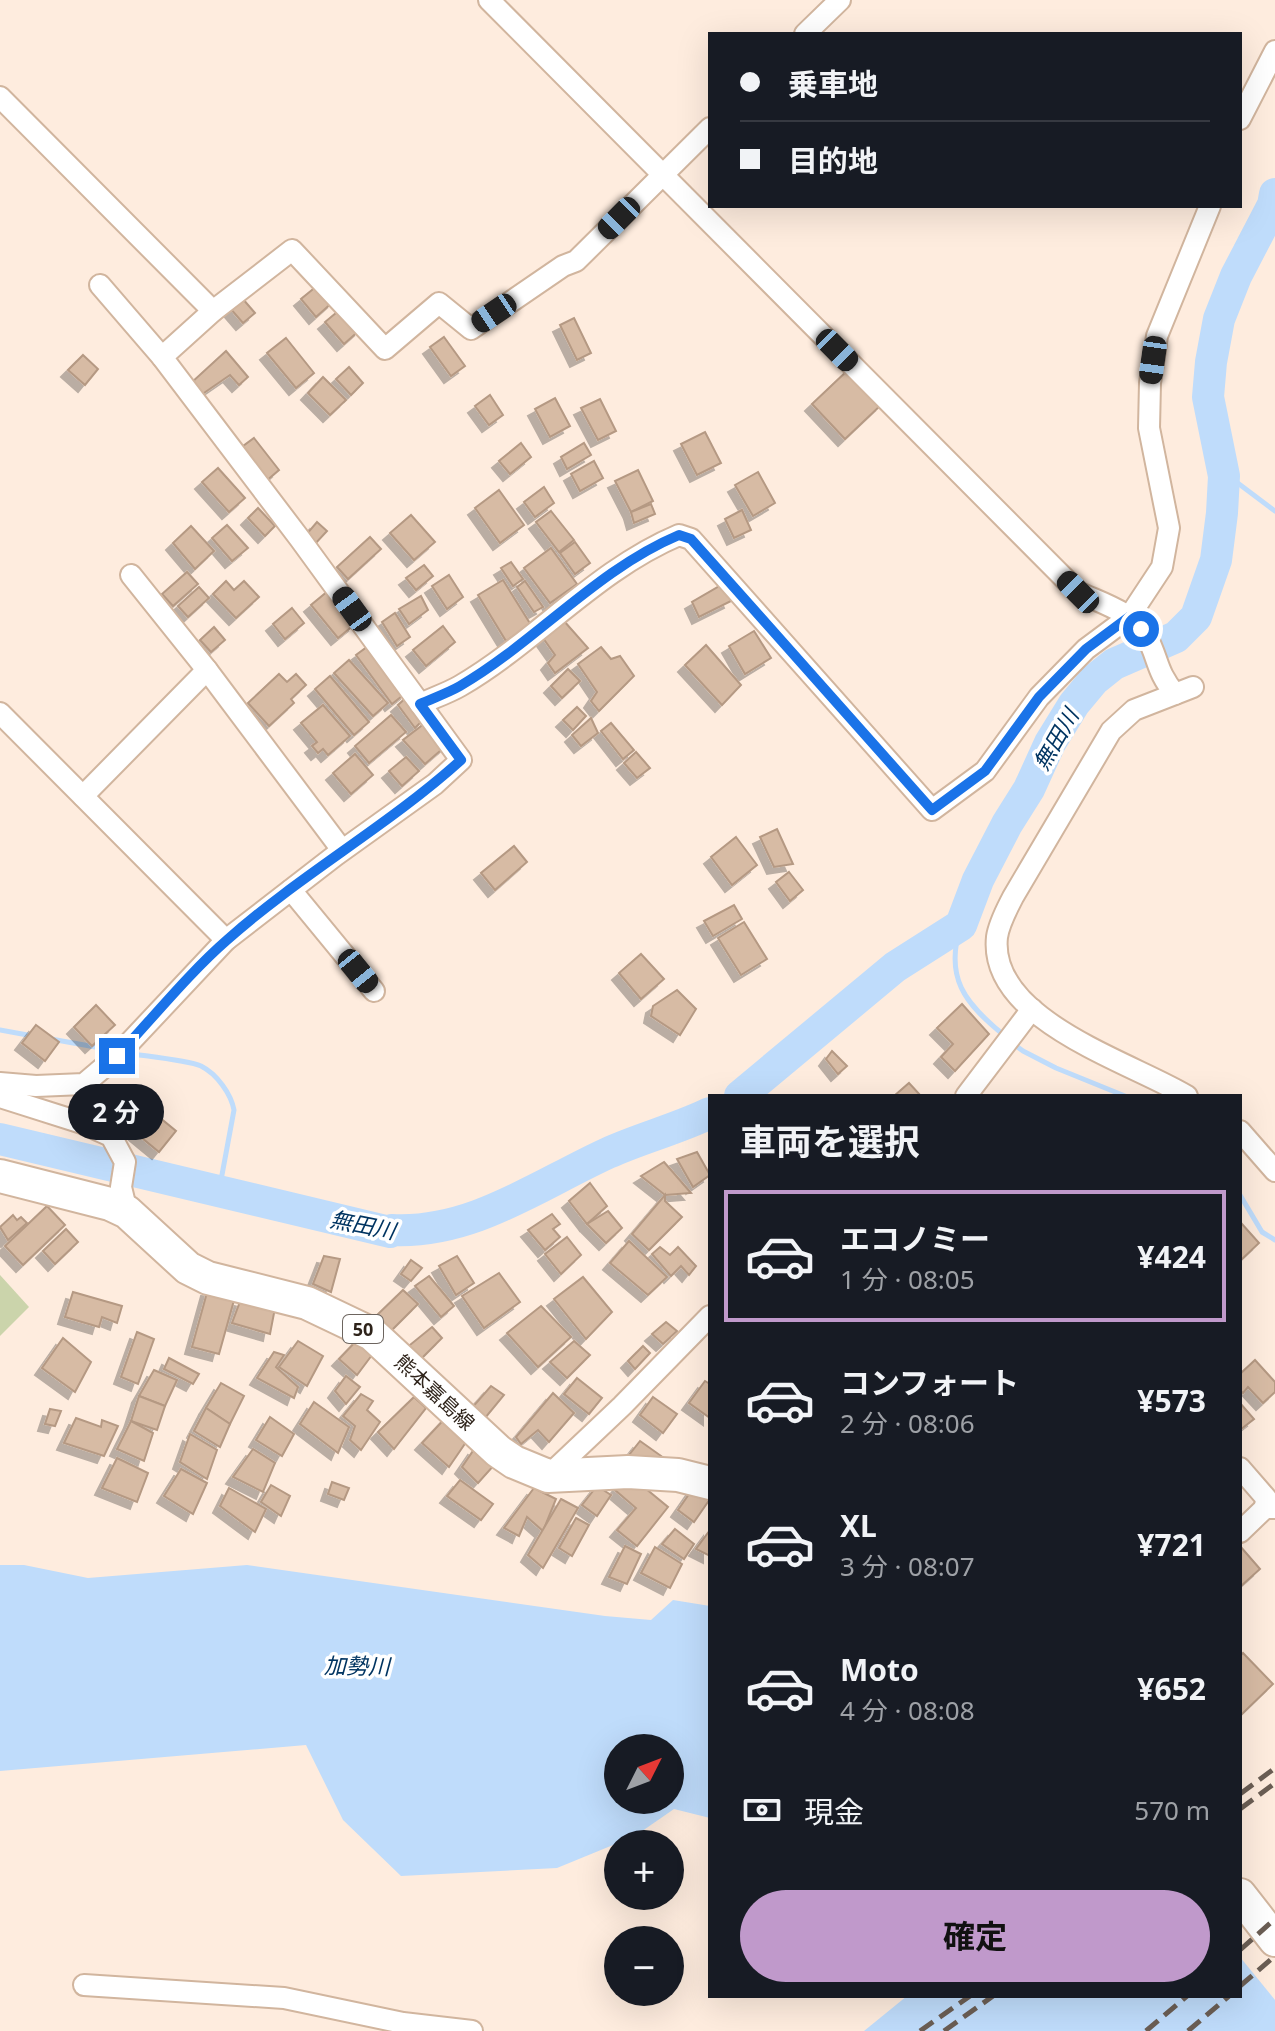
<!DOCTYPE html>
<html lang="ja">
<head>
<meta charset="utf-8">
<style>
	body { margin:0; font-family:"Noto Sans","Noto Sans JP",sans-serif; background:#20242c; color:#f1f3f6; height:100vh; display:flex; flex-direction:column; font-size:30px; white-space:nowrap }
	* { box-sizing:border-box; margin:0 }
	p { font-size:26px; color:#9ea1a6 }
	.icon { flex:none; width:44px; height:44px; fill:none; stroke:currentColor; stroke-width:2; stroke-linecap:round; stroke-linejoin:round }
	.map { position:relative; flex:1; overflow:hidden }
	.panel { position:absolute; left:708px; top:1094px; width:534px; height:904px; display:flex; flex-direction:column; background:#171b24; border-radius:0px; box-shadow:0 8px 32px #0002 }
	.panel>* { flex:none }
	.top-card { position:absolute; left:708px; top:32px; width:534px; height:176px; border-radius:0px; box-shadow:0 8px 32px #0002; display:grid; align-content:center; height:176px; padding:0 32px; background:#171b24 }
	.needle { width:52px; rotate:48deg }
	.fabs { position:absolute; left:604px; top:1734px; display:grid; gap:16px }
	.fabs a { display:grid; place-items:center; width:80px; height:80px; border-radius:50%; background:#171b24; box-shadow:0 8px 32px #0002; font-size:40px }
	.end { position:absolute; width:36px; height:36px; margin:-18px; border:10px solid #1a73e8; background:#fff; box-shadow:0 0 0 4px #fff }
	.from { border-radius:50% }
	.bubble { position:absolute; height:56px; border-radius:28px; background:#171b24; box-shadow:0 8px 32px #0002; font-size:26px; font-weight:700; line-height:56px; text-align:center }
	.car { position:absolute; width:24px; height:48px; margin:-24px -12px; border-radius:10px; box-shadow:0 0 6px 2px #0007; background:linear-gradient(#222 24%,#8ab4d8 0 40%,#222 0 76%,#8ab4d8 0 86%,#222 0) }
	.top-card b { display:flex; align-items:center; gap:28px; height:76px; font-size:30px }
	.top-card b+b { border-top:2px solid #363941 }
	.top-card i { width:20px; height:20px; background:#f1f3f6 }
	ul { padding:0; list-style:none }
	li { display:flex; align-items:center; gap:24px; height:132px; margin:0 16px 12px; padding:0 16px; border:4px solid transparent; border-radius:0px }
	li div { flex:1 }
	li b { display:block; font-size:30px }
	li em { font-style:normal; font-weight:700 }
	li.selected { border-color:#c099cb }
	li>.icon { width:72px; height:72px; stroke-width:1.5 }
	h2 { padding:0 32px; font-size:36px; line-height:96px }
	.pay { display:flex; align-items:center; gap:20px; height:88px; padding:0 32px; font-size:30px }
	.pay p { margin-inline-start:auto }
	.action { display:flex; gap:16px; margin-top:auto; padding:16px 32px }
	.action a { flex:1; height:92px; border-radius:48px; background:#c099cb; color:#111; font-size:32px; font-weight:700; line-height:92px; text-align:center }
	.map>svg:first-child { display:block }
</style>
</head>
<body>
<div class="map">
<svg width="1275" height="2031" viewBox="0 0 1275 2031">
	<defs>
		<filter id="shadow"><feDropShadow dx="-7" dy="7" stdDeviation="0" flood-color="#0004"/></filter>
	</defs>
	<rect width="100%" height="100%" fill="#feecde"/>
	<!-- green -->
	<path fill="#cbd4ab" d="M0,1275L29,1307L0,1336Z"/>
	<!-- water -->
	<g fill="#bfdcfb" fill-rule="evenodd">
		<path d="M0,1565H24L88,1578L247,1565L605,1616L651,1620L673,1600L710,1606V1818L674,1809L635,1836L557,1868L401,1876L343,1820L306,1745L0,1771ZM618,1748H670V1800H618Z"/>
		<path d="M1240,1957L1275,2000V2031H864L907,1996H1240Z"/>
	</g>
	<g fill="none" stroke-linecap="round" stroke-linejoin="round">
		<!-- stream -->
		<g stroke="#bfdcfb" stroke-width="5">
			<path d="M1224,476L1235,481L1275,511"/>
			<path d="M961,925C944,977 964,1003 1005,1036"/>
			<path d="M0,1030L33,1036"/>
			<path d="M51,1039L112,1050"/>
			<path d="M1012,1043L1023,1051L1056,1068L1125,1096"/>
			<path d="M126,1053C144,1056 187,1060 201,1066C217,1074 231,1094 234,1110L219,1191"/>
			<path d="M1240,1195L1262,1232L1275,1240"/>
		</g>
		<!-- river -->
		<g stroke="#bfdcfb" stroke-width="32">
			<path d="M740,1096L895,967L961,925L978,880L1007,824L1029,789L1050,743L1074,704L1094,680L1114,664L1176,637L1196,617L1216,560L1222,513L1224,476L1208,397L1211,362L1219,319L1236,276L1273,205L1275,194"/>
			<path d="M0,1139L390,1232L392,1230C472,1234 538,1185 608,1153C641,1138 677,1129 710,1113"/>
		</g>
	</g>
	<!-- building -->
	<g fill="#d7bba4" stroke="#b59983" stroke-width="2" filter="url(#shadow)">
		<path d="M318,285L334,301L316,317L301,299Z"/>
		<path d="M242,298L255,313L243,323L229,307Z"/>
		<path d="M342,308L361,329L344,344L325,322Z"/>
		<path d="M574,318L591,353L577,360L560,325Z"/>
		<path d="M444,337L465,366L451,376L430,347Z"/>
		<path d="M286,338L314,373L296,388L267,353Z"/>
		<path d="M226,351L248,377L239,385L230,375L201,395L191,383Z"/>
		<path d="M83,355L98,369L85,385L68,370Z"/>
		<path d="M349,367L363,383L351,395L336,379Z"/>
		<path d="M848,370L882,404L845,439L812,404Z"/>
		<path d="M323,377L346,400L330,415L308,393Z"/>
		<path d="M490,395L503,415L489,425L475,406Z"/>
		<path d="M555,398L570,426L550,437L535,409Z"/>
		<path d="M600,399L616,431L598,440L581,408Z"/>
		<path d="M705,432L721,463L697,475L681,444Z"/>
		<path d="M254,438L279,470L265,482L239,449Z"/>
		<path d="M521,443L531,457L510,474L499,461Z"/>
		<path d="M584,443L591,455L567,469L561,457Z"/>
		<path d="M594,461L603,478L580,491L571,474Z"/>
		<path d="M218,468L245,498L229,512L202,482Z"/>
		<path d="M638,470L653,501L631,512L615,481Z"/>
		<path d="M758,472L775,503L753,516L735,485Z"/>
		<path d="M544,487L554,503L535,517L524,502Z"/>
		<path d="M499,490L524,525L500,543L475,508Z"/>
		<path d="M651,504L655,514L634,523L631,512Z"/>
		<path d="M258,508L275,526L265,536L248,518Z"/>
		<path d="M742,510L751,530L734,538L725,519Z"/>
		<path d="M551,511L574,540L559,552L536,522Z"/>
		<path d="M411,515L435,542L414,560L390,533Z"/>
		<path d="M317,522L327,531L315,544L305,536Z"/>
		<path d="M227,525L248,548L232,561L212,538Z"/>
		<path d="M191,526L214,551L195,569L173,543Z"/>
		<path d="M370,537L381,549L348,579L337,567Z"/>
		<path d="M575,542L590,563L575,574L560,553Z"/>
		<path d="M551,548L577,584L550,603L524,568Z"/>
		<path d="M511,562L523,579L513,586L501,568Z"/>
		<path d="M424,565L433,576L416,590L406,578Z"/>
		<path d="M187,572L198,584L173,606L162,594Z"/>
		<path d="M449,575L463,597L447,609L432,586Z"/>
		<path d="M503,580L531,625L506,641L478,595Z"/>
		<path d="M226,581L234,590L244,581L259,597L236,618L213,594Z"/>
		<path d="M525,581L543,607L534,612L517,587Z"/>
		<path d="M723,584L731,601L699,617L692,602Z"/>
		<path d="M199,587L209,598L188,617L178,606Z"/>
		<path d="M328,591L355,624L338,638L311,605Z"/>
		<path d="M421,596L428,610L409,624L399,609Z"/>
		<path d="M292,608L304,623L285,639L273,624Z"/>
		<path d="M395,613L410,637L397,646L382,622Z"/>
		<path d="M564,621L588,648L555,673L548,663L555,655L543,638Z"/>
		<path d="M443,626L455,642L426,666L413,650Z"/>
		<path d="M214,627L225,640L211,652L200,640Z"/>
		<path d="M754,631L771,658L745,674L729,646Z"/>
		<path d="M371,644L407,692L392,704L356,655Z"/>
		<path d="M706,645L741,685L722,705L685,665Z"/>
		<path d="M601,647L611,659L620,656L634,676L599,711L591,701L597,692L578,664Z"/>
		<path d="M349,660L388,703L373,716L334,673Z"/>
		<path d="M568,669L580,681L562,698L551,686Z"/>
		<path d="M279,674L287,682L296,674L306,685L291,699L294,703L269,726L248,703Z"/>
		<path d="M330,676L369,722L354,735L315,689Z"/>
		<path d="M409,695L425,718L415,728L398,705Z"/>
		<path d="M323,705L350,736L328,755L323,749L318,753L312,746L317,742L301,723Z"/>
		<path d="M577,707L586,716L573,730L563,720Z"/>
		<path d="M391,715L406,732L369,763L355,746Z"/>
		<path d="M591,718L598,733L581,746L572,735Z"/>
		<path d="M429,720L448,744L425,764L403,740Z"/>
		<path d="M611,723L634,750L623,759L601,731Z"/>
		<path d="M636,752L650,768L637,778L624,763Z"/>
		<path d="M355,754L373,775L351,794L333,773Z"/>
		<path d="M406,757L419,771L402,786L389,771Z"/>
		<path d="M777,829L793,864L774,867L760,837Z"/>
		<path d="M736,837L757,865L732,885L711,857Z"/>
		<path d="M514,846L527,862L495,890L481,873Z"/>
		<path d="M789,872L803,890L790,901L776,882Z"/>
		<path d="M734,905L742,919L713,936L704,921Z"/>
		<path d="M744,922L767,959L741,975L718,938Z"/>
		<path d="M641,954L664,979L641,999L619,973Z"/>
		<path d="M677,990L696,1009L680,1035L651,1016L653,1006Z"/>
		<path d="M962,1004L989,1034L955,1071L941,1057L953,1044L937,1028Z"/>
		<path d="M96,1005L115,1025L92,1046L74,1027Z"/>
		<path d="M36,1025L59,1042L45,1061L22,1043Z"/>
		<path d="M832,1051L847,1066L838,1074L826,1059Z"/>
		<path d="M909,1083L921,1096H894Z"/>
		<path d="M153,1112L176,1131L159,1152L136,1133Z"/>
		<path d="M697,1152L710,1175L693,1187L677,1159Z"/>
		<path d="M664,1162L691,1193L665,1195L641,1176Z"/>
		<path d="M590,1183L607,1206L587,1224L569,1201Z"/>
		<path d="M665,1195V1201L682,1217L649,1250L632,1234Z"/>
		<path d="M47,1206L65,1225L23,1265L5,1246Z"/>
		<path d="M608,1211L622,1228L606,1243L587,1224Z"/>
		<path d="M552,1214L560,1224L553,1229L560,1237L545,1250L528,1230Z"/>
		<path d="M13,1215L17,1220L21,1217L27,1223L8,1240L0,1227Z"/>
		<path d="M1242,1224L1259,1243L1240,1261V1226Z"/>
		<path d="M66,1229L78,1242L55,1264L43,1251Z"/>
		<path d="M567,1237L581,1255L561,1274L545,1254Z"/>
		<path d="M629,1241L667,1277L648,1295L610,1263Z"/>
		<path d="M660,1247L670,1255L678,1247L696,1266L689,1275L681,1266L671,1276L652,1254Z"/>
		<path d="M324,1256L340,1259L331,1292L313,1284Z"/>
		<path d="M457,1256L474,1283L456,1295L439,1266Z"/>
		<path d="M411,1260L422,1268L411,1281L401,1274Z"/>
		<path d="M499,1273L520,1302L484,1328L462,1296Z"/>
		<path d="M429,1276L454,1306L441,1317L415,1286Z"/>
		<path d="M583,1277L612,1312L586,1339L554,1299Z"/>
		<path d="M208,1289L236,1293L219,1354L192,1347Z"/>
		<path d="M403,1290L418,1304L387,1335L373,1319Z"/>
		<path d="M73,1292L122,1306L117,1323L102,1317L99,1327L65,1317Z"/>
		<path d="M241,1299L275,1308L270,1334L232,1323Z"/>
		<path d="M541,1306L571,1337L538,1367L507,1333Z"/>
		<path d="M666,1322L677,1331L663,1344L652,1334Z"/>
		<path d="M432,1327L442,1338L418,1362L405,1349Z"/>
		<path d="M137,1332L154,1339L138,1384L121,1377Z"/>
		<path d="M63,1338L91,1362L75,1392L42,1368Z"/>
		<path d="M359,1338L375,1351L357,1375L339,1359Z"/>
		<path d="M298,1341L323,1356L307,1386L279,1367Z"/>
		<path d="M574,1341L590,1355L567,1378L550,1362Z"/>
		<path d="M643,1346L650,1353L635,1369L628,1361Z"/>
		<path d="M274,1352L284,1355L276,1367L298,1387L294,1398L257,1378Z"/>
		<path d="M169,1358L199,1374L193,1384L164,1369Z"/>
		<path d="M1255,1360L1275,1382V1392L1263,1403L1248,1387L1243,1393L1240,1390V1374Z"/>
		<path d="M154,1370L177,1380L165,1406L139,1396Z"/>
		<path d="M346,1376L360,1387L346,1404L335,1391Z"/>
		<path d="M577,1378L602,1398L589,1414L564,1394Z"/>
		<path d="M705,1381L710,1384V1418L689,1403Z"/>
		<path d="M221,1383L244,1396L230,1424L206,1408Z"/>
		<path d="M491,1386L504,1395L481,1423L470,1410Z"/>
		<path d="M553,1393L574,1413L549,1442L538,1430L521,1444L516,1437Z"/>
		<path d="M361,1394L373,1401L367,1410L380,1422L361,1450L350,1440L355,1426L343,1416Z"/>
		<path d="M139,1396L165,1406L157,1430L131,1421Z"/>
		<path d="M414,1397L426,1408L394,1449L378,1432Z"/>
		<path d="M653,1397L677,1414L663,1433L640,1415Z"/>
		<path d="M314,1402L349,1427L338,1453L300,1424Z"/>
		<path d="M1240,1403L1254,1419L1240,1430Z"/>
		<path d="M206,1408L230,1424L220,1447L194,1431Z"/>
		<path d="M50,1409L61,1411L55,1426L45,1424Z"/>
		<path d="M450,1413L473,1432L449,1467L422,1443Z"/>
		<path d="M270,1417L294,1434L282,1456L256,1440Z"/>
		<path d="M76,1418L101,1427L102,1420L118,1426L104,1456L64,1443Z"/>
		<path d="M131,1421L153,1433L144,1461L117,1449Z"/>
		<path d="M190,1434L217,1450L207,1479L180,1462Z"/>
		<path d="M640,1441L664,1458L622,1464Z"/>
		<path d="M475,1448L496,1463L478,1483L462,1467Z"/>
		<path d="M253,1449L275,1463L263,1492L233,1477Z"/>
		<path d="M117,1458L148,1473L137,1502L102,1488Z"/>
		<path d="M181,1469L207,1483L193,1514L164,1496Z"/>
		<path d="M628,1474L668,1507L637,1546L617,1530L636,1508L615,1490Z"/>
		<path d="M460,1480L493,1504L481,1520L447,1496Z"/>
		<path d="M332,1482L349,1488L344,1500L328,1494Z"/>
		<path d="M696,1484L710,1493V1499L694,1522L678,1510Z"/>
		<path d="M271,1485L290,1496L281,1516L261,1502Z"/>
		<path d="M597,1486L611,1495L597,1516L582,1505Z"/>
		<path d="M229,1488L266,1509L255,1532L220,1506Z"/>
		<path d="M534,1488L556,1499L543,1531L527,1517L519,1536L504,1528Z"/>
		<path d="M561,1499L578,1508L543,1568L528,1555Z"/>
		<path d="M576,1518L589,1525L572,1556L559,1548Z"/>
		<path d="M675,1529L694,1544L684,1559L662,1544Z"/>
		<path d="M710,1530V1556L696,1549Z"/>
		<path d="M625,1546L641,1554L627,1584L609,1577Z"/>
		<path d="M1240,1546L1260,1569L1241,1586L1240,1585Z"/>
		<path d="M655,1547L682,1564L670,1588L641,1573Z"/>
		<path d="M1243,1653L1273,1684L1240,1716V1656Z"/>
	</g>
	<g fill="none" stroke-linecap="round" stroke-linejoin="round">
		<!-- minor casing -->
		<g stroke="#d1b59e" stroke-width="24">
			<g id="minor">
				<path d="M489,0L1078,592C1101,603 1134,612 1147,637C1159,660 1156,671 1175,694"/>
				<path d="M805,34L840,0"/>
				<path d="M0,97L213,311"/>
				<path d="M1240,119L1275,51"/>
				<path d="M100,285L162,357"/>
				<path d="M131,575L207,670L342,850"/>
				<path d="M420,704C433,698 448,693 460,686C537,641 596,570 679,535L691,539L932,810L985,771L1039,697L1086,649L1129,617L1162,567L1169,528L1149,428L1150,383L1157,336L1210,206"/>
				<path d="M0,713L226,940"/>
				<path d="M83,796L207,670"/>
				<path d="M291,890L374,991"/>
				<path d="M0,1083L36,1086L84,1084L117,1056L226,940L336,855L435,784L461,760L300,539L162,357L213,311L292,250L385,349L439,303L471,329L563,266L576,261L710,128"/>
				<path d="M966,1096L1032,1009"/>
				<path d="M1187,1096C1131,1062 988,1020 997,937C999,923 1007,909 1013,897L1111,731L1134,710L1193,687"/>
				<path d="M0,1097L82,1123L111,1136L125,1162L121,1187L127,1212"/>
				<path d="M1240,1131L1275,1171"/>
				<path d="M1240,1468L1266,1498L1265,1508"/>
				<path d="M548,1476L622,1406L710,1316"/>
				<path d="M1240,1532L1265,1508H1275"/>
				<path d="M84,1985L284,1998L403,2023L472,2031"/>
			</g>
		</g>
		<!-- primary casing -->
		<g stroke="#d1b59e" stroke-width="36">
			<g id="primary">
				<path d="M0,1176L110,1204L127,1212L188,1268L208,1278L307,1303L372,1334L498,1451L514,1462L548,1476L628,1472L678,1475L710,1483"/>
				<path d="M1240,1895L1275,1940"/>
			</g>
		</g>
		<!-- minor -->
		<use href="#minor" stroke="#fff" stroke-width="20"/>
		<!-- primary -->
		<use href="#primary" stroke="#fff" stroke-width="32"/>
		<!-- rail -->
		<g stroke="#6b5e54" stroke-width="5" stroke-dasharray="16 8" stroke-linecap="butt">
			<path d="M1240,1794L1275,1768"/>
			<path d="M1240,1809L1275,1783"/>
			<path d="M1240,1950L1275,1919"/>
			<path d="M1240,1986L1275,1956"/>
			<path d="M920,2031L970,1996"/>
			<path d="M944,2031L993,1996"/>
			<path d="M1146,2031L1187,1996"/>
			<path d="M1188,2031L1229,1996"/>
		</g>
	</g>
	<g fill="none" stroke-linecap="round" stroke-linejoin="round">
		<!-- route -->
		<path stroke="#1a73e8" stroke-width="10" d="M117,1056C152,1019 189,973 227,940C301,874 388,826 461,760L420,704C433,698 448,693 460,686C537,641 596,570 679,535L691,539L932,810L985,771L1039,697L1086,649L1129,617L1141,629"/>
	</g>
	<g text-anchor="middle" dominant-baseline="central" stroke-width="7" stroke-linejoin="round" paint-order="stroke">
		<!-- shield labels -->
		<rect fill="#fff" stroke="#6d655f" stroke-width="2" x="343" y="1315" width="40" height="28" rx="6"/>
		<g font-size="18" font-weight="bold" fill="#2e231a">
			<text x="363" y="1329">50</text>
		</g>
		<!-- street labels -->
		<g font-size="20" fill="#2e231a" stroke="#fff">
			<text transform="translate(435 1392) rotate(43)">熊本嘉島線</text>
		</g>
		<!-- water labels -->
		<g font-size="22" font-style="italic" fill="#003461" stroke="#fff">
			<text transform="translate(1055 739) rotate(-60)">無田川</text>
			<text transform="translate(363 1224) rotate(11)">無田川</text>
			<text transform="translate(357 1665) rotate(1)">加勢川</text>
		</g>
	</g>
</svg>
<div class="fabs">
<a><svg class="needle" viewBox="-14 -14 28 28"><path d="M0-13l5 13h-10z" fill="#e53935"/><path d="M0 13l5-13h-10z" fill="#9ea1a6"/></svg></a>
<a>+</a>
<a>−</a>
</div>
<i class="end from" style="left:1141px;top:629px"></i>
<i class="end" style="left:117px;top:1056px"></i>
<div class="bubble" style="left:68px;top:1084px;width:96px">2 分</div>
<i class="car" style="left:619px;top:218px;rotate:225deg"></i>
<i class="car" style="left:494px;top:313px;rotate:236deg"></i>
<i class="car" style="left:837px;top:350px;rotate:135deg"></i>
<i class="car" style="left:1153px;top:360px;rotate:188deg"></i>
<i class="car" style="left:1078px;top:592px;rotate:315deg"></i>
<i class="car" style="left:352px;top:609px;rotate:324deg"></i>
<i class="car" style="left:358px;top:971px;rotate:141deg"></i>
<div class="top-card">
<b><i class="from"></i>乗車地</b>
<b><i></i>目的地</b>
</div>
<section class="panel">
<h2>車両を選択</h2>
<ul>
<li class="selected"><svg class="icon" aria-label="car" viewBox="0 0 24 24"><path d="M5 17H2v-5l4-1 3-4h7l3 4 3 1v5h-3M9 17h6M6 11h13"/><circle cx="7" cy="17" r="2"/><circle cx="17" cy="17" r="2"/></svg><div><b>エコノミー</b><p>1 分 · 08:05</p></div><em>¥424</em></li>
<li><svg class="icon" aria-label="car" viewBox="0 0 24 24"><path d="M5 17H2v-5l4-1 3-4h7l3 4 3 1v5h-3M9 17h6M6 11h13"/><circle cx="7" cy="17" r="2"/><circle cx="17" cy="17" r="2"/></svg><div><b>コンフォート</b><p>2 分 · 08:06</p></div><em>¥573</em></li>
<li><svg class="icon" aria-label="car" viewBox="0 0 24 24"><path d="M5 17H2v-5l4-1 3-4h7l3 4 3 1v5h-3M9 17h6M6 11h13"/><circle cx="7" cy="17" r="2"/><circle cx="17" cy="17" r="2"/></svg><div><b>XL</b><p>3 分 · 08:07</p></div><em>¥721</em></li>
<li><svg class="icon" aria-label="car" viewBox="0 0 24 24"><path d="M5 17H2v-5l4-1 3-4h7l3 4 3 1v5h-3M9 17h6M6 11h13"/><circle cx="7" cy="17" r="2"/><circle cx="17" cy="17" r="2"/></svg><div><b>Moto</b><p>4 分 · 08:08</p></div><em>¥652</em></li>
</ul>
<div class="pay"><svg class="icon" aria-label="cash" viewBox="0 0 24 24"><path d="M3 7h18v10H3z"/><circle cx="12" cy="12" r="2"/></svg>現金<p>570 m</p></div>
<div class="action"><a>確定</a></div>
</section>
</div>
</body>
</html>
